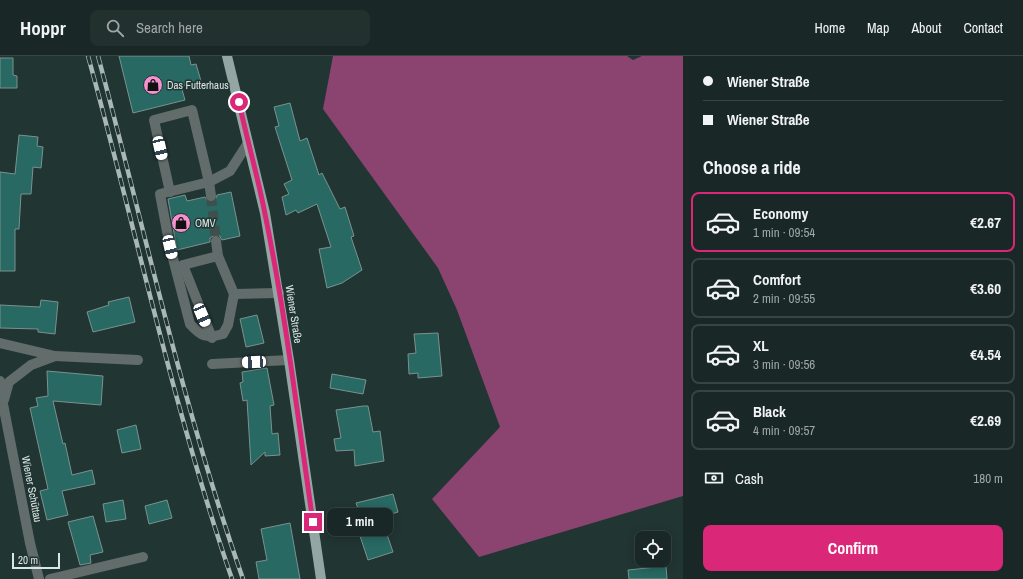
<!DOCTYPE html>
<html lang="en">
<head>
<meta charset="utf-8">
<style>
	body { margin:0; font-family:"Archivo Narrow",sans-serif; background:#22302e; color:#f1f3f6; height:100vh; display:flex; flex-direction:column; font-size:15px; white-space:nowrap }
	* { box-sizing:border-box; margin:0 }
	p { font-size:13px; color:#9fa6a7 }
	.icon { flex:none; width:22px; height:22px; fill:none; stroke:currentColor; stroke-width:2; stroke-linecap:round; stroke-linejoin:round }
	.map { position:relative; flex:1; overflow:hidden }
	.drawer { display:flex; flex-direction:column; background:#192826; width:340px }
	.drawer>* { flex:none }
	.banner { display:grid; align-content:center; height:88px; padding:0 20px; background:#192826 }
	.fabs { position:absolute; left:635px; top:475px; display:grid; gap:8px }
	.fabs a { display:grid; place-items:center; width:36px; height:36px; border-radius:8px; background:#192826; box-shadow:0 2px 10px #0003,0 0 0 1px #374443; font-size:20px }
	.scale { position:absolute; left:12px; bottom:10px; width:48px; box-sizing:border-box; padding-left:4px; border:2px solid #dae6e4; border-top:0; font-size:11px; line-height:14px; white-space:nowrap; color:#dae6e4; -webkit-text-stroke:3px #213533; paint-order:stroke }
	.end { position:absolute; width:18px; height:18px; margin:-9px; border:5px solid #db2777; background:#fff; box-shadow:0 0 0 2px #fff }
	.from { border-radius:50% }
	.bubble { position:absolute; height:28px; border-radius:8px; background:#192826; box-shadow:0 2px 10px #0003,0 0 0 1px #374443; font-size:13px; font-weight:800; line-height:28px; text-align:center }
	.car { position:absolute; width:12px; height:24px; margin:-12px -6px; border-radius:5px; box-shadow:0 0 3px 1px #0007; background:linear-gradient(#fff 24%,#345 0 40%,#fff 0 76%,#345 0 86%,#fff 0) }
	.banner b { display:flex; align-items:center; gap:14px; height:38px; font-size:15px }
	.banner b+b { border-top:1px solid #374443 }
	.banner i { width:10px; height:10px; background:#f1f3f6 }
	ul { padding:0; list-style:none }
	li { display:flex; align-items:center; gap:12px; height:60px; margin:0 8px 6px; padding:0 12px; border:2px solid #374443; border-radius:8px }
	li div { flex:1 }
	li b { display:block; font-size:15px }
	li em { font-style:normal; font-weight:800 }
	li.active { border-color:#db2777 }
	li>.icon { width:36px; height:36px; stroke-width:1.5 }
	h2 { padding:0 20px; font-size:18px; line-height:48px }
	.pay { display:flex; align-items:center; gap:10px; height:44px; padding:0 20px; font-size:15px }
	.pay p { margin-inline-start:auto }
	.action { display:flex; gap:8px; margin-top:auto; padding:8px 20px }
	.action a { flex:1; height:46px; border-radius:8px; background:#db2777; color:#fff; font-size:16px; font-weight:800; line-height:46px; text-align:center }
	header { display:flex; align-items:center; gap:24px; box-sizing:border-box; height:56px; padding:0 20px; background:#192826; border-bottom:1px solid #374443 }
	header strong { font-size:19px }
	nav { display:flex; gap:22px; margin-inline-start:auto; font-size:14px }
	.search { width:280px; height:36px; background:#22302e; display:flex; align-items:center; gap:10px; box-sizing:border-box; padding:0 14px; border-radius:8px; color:#9fa6a7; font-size:15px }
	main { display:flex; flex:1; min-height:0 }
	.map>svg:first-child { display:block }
</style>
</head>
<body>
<header>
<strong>Hoppr</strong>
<div class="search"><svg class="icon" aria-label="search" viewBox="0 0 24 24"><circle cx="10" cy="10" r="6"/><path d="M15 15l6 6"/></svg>Search here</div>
<nav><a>Home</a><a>Map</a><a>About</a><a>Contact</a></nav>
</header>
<main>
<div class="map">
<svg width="683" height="523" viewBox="0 0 683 523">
	<rect width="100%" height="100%" fill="#213533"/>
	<!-- forest -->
	<path fill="#8a446f" d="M333,0H627L633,4L642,0H683V440L479,501L432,443L500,371L457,254L438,212L323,53Z"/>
	<!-- building -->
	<g fill="#286963" stroke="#7b928f">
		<path d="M119,0H189L191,9L196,8L201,25L181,30L185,44L133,57Z"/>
		<path d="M0,2H13V19L17,20V32H0Z"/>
		<path d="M290,47L300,85L307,82L319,119L322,117L340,153L345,151L354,180L351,181L362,214L342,227L327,232L319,193L331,191L317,148L298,157L296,154L286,159L282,141L289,138L284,128L292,124L275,71L279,70L274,51Z"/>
		<path d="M19,79L38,81L37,90L43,91L41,112L33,111L31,138H21L19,173H15V215H0V116L15,118Z"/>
		<path d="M231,136L240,180L222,184L219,179H215L210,182V186L177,194L168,143L185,139L187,145L205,141L208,146H212L215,145L217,139Z"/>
		<path d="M129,241L135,266L93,276L87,256L109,249L108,246Z"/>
		<path d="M41,244L58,246L55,278L38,276V273L0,272V249L40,251Z"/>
		<path d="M257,259L264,287L246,291L240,263Z"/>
		<path d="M438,277L442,320L418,322V317L409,318L408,298L416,297L414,278Z"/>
		<path d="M267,312L274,349L270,350L272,378L278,377L280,399L265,400V396L251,409L247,344L243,345L240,327L243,326L242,316Z"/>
		<path d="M47,315L103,320L101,349L53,345L63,388L65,387L72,419L92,414L95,428L62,435L68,459L47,464L40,435L48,433L30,352L38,350L36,342L48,340Z"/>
		<path d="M332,318L366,324L363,338L330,332Z"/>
		<path d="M363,350H368L373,376L380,375L384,405L355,410L354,394L336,395L334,383L341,382L336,354Z"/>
		<path d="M136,369L141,393L122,397L117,374Z"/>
		<path d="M393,438L398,456L381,461L393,496L368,504L358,474L365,472L356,447Z"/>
		<path d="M123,444L126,463L106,466L103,448Z"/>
		<path d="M167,444L172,462L149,468L145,450Z"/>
		<path d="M93,460L103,496L90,499L91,507L80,509L68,466Z"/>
		<path d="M290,467L300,523H259L256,506L267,504L261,473Z"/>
		<path d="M666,510L667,523H629L628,514Z"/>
	</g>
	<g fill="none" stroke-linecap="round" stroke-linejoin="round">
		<!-- minor-tunnel -->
		<path stroke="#3d504e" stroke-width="10" stroke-dasharray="10 5" stroke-linecap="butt" d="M211,140L216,185"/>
		<!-- minor -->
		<g stroke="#626c6a" stroke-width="10">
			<path d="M170,136L154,64L192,54L209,126L211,140"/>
			<path d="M216,185L218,200L234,238L228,269L223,278C206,283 201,280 190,268L170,191L160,138L209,126L230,115L248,87"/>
			<path d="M234,238L279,237"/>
			<path d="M212,282L183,209L218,200"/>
			<path d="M0,287L55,300L138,304"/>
			<path d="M212,308L289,304"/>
			<path d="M0,325L3,348L30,487L39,523"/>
			<path d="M4,344L9,326L31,309L55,300"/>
			<path d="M50,523L143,501"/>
		</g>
		<!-- major -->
		<path stroke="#93a6a4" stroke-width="10" d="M227,0L265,157L289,304L321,523"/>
		<!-- rail casing -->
		<g stroke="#a9b8b6" stroke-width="4.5">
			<g id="rail">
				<path d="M88,0C136,174 173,352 232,523"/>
				<path d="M98,0C145,175 183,352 243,523"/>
			</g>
		</g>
		<!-- rail -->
		<use href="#rail" stroke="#213533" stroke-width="3" stroke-dasharray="9" stroke-linecap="butt"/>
	</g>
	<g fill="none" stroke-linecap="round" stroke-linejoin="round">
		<!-- route -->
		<path stroke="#db2777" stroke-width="5" d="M239,46C247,84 258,121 265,158C286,260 298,364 313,466"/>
	</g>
	<!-- icons -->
	<defs>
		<g id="shop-disc" transform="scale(1)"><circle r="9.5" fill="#f790ce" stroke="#213533"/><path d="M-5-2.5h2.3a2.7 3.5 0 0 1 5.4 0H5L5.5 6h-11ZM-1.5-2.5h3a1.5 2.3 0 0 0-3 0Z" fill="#111"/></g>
	</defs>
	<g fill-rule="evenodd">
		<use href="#shop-disc" x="153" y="29"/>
		<use href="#shop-disc" x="181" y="167"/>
	</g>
	<g text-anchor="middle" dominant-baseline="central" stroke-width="3" stroke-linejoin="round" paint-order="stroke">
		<!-- poi labels -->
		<g font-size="11" fill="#dae6e4" stroke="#213533" text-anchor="start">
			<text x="167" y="29">Das Futterhaus</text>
			<text x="195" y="167">OMV</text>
		</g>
		<!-- street labels -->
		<g font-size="11" fill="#dae6e4" stroke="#213533">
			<text transform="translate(294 258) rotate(81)">Wiener Straße</text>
			<text transform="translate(32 433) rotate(79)">Wiener Schüttau</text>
		</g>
	</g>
</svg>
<div class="fabs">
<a><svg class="icon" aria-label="locate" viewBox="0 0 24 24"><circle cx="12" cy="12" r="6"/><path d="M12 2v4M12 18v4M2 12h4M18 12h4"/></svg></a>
</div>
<div class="scale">20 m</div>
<i class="end from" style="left:239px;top:46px"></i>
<i class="end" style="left:313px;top:466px"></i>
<div class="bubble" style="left:327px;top:452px;width:66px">1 min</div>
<i class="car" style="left:160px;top:92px;rotate:167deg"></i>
<i class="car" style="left:170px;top:191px;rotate:167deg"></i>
<i class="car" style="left:202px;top:259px;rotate:157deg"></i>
<i class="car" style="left:254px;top:306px;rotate:267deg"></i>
</div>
<section class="drawer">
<div class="banner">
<b><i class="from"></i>Wiener Straße</b>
<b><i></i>Wiener Straße</b>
</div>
<h2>Choose a ride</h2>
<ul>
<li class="active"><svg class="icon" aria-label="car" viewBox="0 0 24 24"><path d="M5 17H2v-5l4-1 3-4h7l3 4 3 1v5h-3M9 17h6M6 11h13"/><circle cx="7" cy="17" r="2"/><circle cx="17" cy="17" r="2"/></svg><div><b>Economy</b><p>1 min · 09:54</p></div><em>€2.67</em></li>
<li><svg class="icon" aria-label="car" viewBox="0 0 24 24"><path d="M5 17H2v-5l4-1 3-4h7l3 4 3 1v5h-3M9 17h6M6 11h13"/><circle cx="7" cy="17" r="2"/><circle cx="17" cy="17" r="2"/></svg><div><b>Comfort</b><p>2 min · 09:55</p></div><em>€3.60</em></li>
<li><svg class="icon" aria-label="car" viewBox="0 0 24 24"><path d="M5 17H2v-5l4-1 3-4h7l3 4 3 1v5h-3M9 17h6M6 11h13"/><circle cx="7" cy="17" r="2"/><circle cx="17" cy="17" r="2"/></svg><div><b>XL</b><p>3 min · 09:56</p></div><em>€4.54</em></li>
<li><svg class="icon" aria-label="car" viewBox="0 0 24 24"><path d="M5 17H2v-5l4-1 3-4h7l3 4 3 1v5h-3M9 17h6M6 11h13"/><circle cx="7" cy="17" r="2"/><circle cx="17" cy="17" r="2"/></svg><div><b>Black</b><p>4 min · 09:57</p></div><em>€2.69</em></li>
</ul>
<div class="pay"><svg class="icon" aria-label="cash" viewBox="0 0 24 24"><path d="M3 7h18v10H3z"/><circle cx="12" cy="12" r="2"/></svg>Cash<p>180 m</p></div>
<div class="action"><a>Confirm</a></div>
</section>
</main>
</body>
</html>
